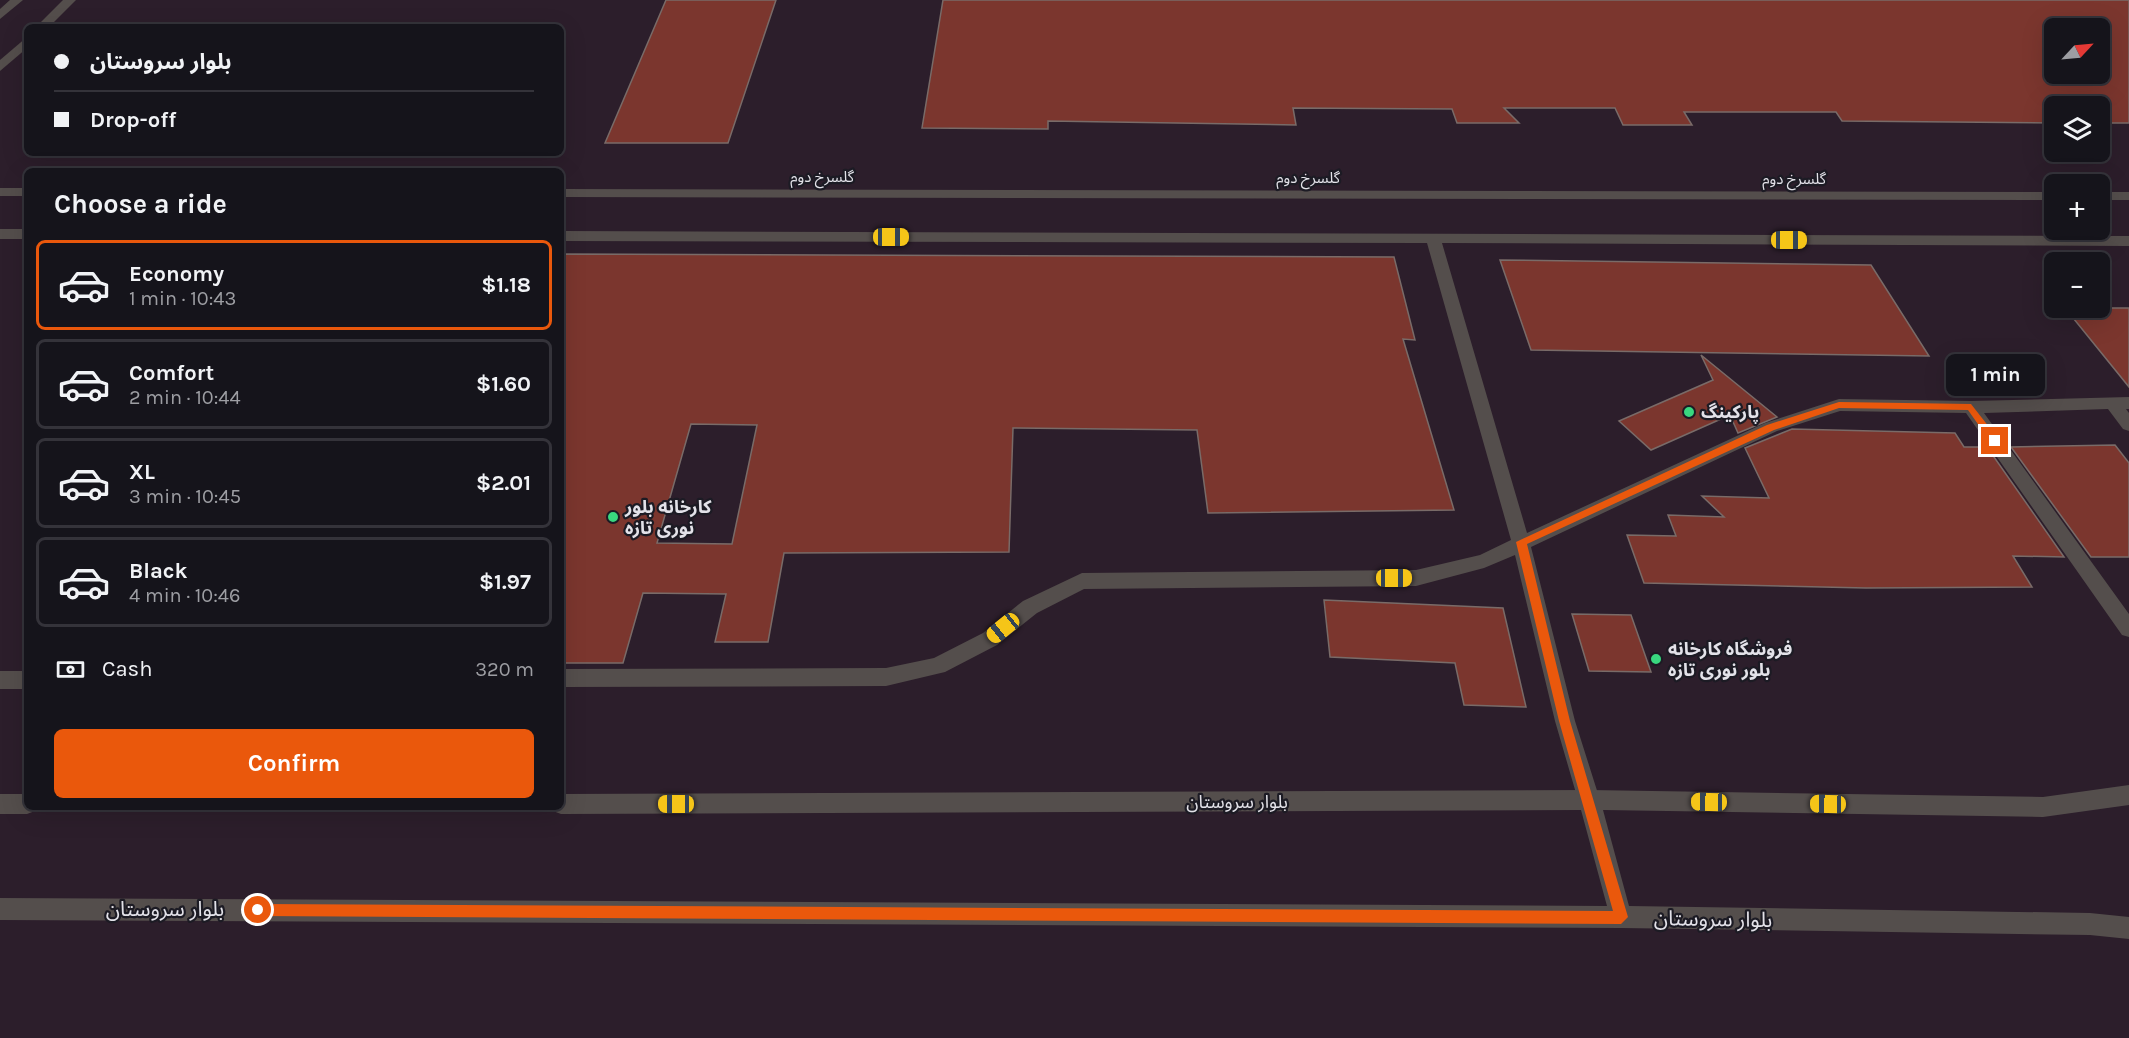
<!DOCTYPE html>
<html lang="en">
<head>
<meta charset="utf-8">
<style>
	body { margin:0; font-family:Karla,"Noto Sans Arabic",sans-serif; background:#1e1d24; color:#f1f3f6; height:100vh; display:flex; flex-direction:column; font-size:22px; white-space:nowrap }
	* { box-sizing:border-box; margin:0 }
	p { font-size:20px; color:#9d9ea3 }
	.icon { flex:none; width:33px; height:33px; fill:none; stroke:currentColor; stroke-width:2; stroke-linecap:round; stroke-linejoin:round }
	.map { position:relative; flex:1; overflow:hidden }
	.sheet { position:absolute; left:24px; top:168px; width:540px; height:642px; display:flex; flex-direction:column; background:#15141b; border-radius:9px; box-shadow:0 6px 24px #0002,0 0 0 2px #34333a }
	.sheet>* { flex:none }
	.banner { position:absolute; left:24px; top:24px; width:540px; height:132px; border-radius:9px; box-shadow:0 6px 24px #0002,0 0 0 2px #34333a; display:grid; align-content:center; height:132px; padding:0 30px; background:#15141b }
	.needle { width:39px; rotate:64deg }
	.buttons { position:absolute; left:2044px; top:18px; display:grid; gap:12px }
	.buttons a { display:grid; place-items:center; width:66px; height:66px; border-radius:9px; background:#15141b; box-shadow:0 6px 24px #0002,0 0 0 2px #34333a; font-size:30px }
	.end { position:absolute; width:27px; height:27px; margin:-14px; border:8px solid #ea580c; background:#fff; box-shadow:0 0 0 3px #fff }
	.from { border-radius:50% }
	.bubble { position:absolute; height:42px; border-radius:9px; background:#15141b; box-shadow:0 6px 24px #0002,0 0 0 2px #34333a; font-size:20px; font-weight:700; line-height:42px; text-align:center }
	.car { position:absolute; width:18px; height:36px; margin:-18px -9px; border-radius:8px; box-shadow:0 0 4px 2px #0007; background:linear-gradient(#f5c518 24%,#345 0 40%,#f5c518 0 76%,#345 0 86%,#f5c518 0) }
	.banner b { display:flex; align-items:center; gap:21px; height:57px; font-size:22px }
	.banner b+b { border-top:2px solid #34333a }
	.banner i { width:15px; height:15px; background:#f1f3f6 }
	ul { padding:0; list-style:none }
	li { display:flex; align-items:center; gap:18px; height:90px; margin:0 12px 9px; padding:0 18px; border:3px solid #34333a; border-radius:9px }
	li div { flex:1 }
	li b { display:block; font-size:22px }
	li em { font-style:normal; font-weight:700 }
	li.current { border-color:#ea580c }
	li>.icon { width:54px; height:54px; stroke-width:1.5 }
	h2 { padding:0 30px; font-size:27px; line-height:72px }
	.pay { display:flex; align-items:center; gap:15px; height:66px; padding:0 30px; font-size:22px }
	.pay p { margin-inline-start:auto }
	.cta { display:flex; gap:12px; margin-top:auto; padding:12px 30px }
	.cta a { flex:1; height:69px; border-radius:9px; background:#ea580c; color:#fff; font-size:24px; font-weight:700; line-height:69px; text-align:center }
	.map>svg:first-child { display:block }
</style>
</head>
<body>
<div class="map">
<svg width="2129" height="1038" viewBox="0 0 2129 1038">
	<rect width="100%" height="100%" fill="#1c1b24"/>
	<!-- industrial -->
	<path fill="#2c1e2b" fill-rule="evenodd" d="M0,0H2129V1038H0ZM27,27H561V153H27ZM2055,28H2100V74H2055ZM2055,106H2100V152H2055ZM27,171H561V807H27ZM2055,184H2100V230H2055ZM2055,262H2100V308H2055Z"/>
	<!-- building -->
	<g fill="#7b362e" stroke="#796b68" stroke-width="1.5" fill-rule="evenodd">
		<path d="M666,0H776L728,143H605Z"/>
		<path d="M943,0H2129V123H2100V106H2055V123L1842,121L1836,112H1684L1692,125H1623L1615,108H1504L1519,123H1457L1452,109L1293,108L1296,125L1048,121V129L922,128ZM2055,28H2100V74H2055Z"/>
		<path d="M561,254L1394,257L1415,340L1403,339L1454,510L1208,513L1197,430L1013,428L1009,552L784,553L768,642H715L726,594L643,593L623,663H561ZM691,424L757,425L732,544L657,543Z"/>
		<path d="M1500,260L1871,265L1929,356L1531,350Z"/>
		<path d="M2065,308H2129V387Z"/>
		<path d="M1701,355L1777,417L1738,433L1730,415L1651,450L1619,421L1713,380Z"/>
		<path d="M1792,429L1955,433L1964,447H1987L2064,557L2013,556L2032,587L1866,588L1644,583L1627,535L1676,536L1668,515L1724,517L1702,496L1769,498L1745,448Z"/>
		<path d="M2115,445L2129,463V557H2091L2011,447Z"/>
		<path d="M1324,600L1503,608L1526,707L1464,705L1455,663L1330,657Z"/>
		<path d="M1572,614L1631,615L1651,672L1589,671Z"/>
	</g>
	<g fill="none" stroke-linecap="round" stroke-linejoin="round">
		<!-- service -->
		<g fill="#544e4c" fill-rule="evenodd">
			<path d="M10,0H23L0,19V9Z"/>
			<rect x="0" y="229" width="27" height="10"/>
			<path d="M561,231L2129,236V246L1442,243L1527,533L1765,423L1839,399L1971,401L2129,397V409H2126L2129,413V431L2123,429L2108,409L1984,413L2129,614V637L2122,635L1966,413L1840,411L1777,431L1531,547L1575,721L1600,800L1597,807L1589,810L1581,807L1578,800L1555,721L1515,555L1484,568L1416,586L1084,589L1037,613L997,645L945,672L886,686L561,687V669L886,668L934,658L983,633L1023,601L1082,573L1416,570L1480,555L1511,540L1427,243L561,241Z"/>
			<rect x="0" y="671" width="27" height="18"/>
		</g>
		<!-- minor -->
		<g fill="#544e4c" fill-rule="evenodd">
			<path d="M63,0H76L49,27H36Z"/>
			<path d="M27,37V48L0,71V60Z"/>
			<rect x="0" y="188" width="27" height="8"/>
			<path d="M561,189L2055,192V200L561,197Z"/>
			<rect x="2100" y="192" width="29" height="8"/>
		</g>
		<!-- tertiary -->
		<g fill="#544e4c" fill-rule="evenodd">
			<path d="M2129,785V805L2043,817L1603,810L1629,906L2090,913L2129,917V939L2090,935L1621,928L0,920V898L1607,906L1581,810L561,814L553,811L552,807H561V794L1589,790L2043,797Z"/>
			<path d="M0,794H27V807H36L35,811L27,814H0Z"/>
		</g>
	</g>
	<!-- route -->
	<path fill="#ea580c" d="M1839,402L1971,404L2000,441L1992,444L1968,410L1839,408L1774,430L1527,544L1570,721L1628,917L1621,924L258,916L252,910L258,904L1613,911L1559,721L1516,542L1767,425Z"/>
	<!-- markers -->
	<g fill="#39d87f" stroke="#1c1b24" stroke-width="2">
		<circle cx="1689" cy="412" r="6"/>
		<circle cx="613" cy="517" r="6"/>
		<circle cx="1656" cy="659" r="6"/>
	</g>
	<g text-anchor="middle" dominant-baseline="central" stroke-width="4.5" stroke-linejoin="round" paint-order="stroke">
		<!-- far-street labels -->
		<g font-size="15" fill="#e3e2e9" stroke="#1c1b24">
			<text x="822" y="177">گلسرخ دوم</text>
			<text x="1308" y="178">گلسرخ دوم</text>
			<text x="1794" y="179">گلسرخ دوم</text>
		</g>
		<!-- poi labels -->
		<g font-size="18" font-weight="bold" fill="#e3e2e9" stroke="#1c1b24" text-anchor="start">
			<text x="1701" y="412">پارکینگ</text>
			<text x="625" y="507">کارخانه بلور<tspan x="625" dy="21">نوری تازه</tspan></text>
			<text x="1668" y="649">فروشگاه کارخانه<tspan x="1668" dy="21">بلور نوری تازه</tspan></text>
		</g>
		<!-- street labels -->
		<g font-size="18" fill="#e3e2e9" stroke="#1c1b24">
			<text x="1237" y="802">بلوار سروستان</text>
		</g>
		<!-- near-street labels -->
		<g font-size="21" fill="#e3e2e9" stroke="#1c1b24">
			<text x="165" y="909">بلوار سروستان</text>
			<text transform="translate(1713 919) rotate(1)">بلوار سروستان</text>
		</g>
	</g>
</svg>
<div class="buttons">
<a><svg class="needle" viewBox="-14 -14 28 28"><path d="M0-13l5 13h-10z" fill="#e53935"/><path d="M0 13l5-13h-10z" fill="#9d9ea3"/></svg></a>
<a><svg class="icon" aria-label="layers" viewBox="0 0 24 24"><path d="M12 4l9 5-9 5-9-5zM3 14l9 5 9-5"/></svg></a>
<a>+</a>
<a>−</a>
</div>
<i class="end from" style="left:258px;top:910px"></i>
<i class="end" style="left:1995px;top:441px"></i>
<div class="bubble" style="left:1946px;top:354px;width:99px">1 min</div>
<i class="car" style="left:891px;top:237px;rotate:90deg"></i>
<i class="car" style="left:1789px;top:240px;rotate:90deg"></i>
<i class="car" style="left:1394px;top:578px;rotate:90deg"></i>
<i class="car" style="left:1003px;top:628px;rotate:231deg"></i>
<i class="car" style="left:1709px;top:802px;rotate:271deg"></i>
<i class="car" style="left:676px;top:804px;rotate:270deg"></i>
<i class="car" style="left:1828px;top:804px;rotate:271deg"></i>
<div class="banner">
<b><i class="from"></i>بلوار سروستان</b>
<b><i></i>Drop-off</b>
</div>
<section class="sheet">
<h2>Choose a ride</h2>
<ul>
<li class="current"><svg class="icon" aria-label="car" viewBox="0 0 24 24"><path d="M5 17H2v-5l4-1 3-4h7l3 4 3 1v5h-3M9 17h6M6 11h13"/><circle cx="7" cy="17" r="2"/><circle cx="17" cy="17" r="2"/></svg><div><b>Economy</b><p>1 min · 10:43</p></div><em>$1.18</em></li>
<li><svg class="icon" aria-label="car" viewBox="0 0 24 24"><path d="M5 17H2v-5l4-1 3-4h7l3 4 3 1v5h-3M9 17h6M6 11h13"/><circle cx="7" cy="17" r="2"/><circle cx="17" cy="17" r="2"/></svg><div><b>Comfort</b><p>2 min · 10:44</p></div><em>$1.60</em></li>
<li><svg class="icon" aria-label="car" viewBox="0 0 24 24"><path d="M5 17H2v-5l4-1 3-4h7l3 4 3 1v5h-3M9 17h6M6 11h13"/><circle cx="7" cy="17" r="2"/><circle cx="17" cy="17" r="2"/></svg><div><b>XL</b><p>3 min · 10:45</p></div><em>$2.01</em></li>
<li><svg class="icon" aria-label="car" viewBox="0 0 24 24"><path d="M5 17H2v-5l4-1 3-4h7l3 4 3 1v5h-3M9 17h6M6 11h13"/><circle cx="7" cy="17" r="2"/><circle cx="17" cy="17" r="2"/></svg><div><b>Black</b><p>4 min · 10:46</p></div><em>$1.97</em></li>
</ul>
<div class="pay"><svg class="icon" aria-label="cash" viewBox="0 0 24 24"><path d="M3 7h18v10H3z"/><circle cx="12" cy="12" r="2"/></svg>Cash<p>320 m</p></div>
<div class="cta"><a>Confirm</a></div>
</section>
</div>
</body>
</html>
